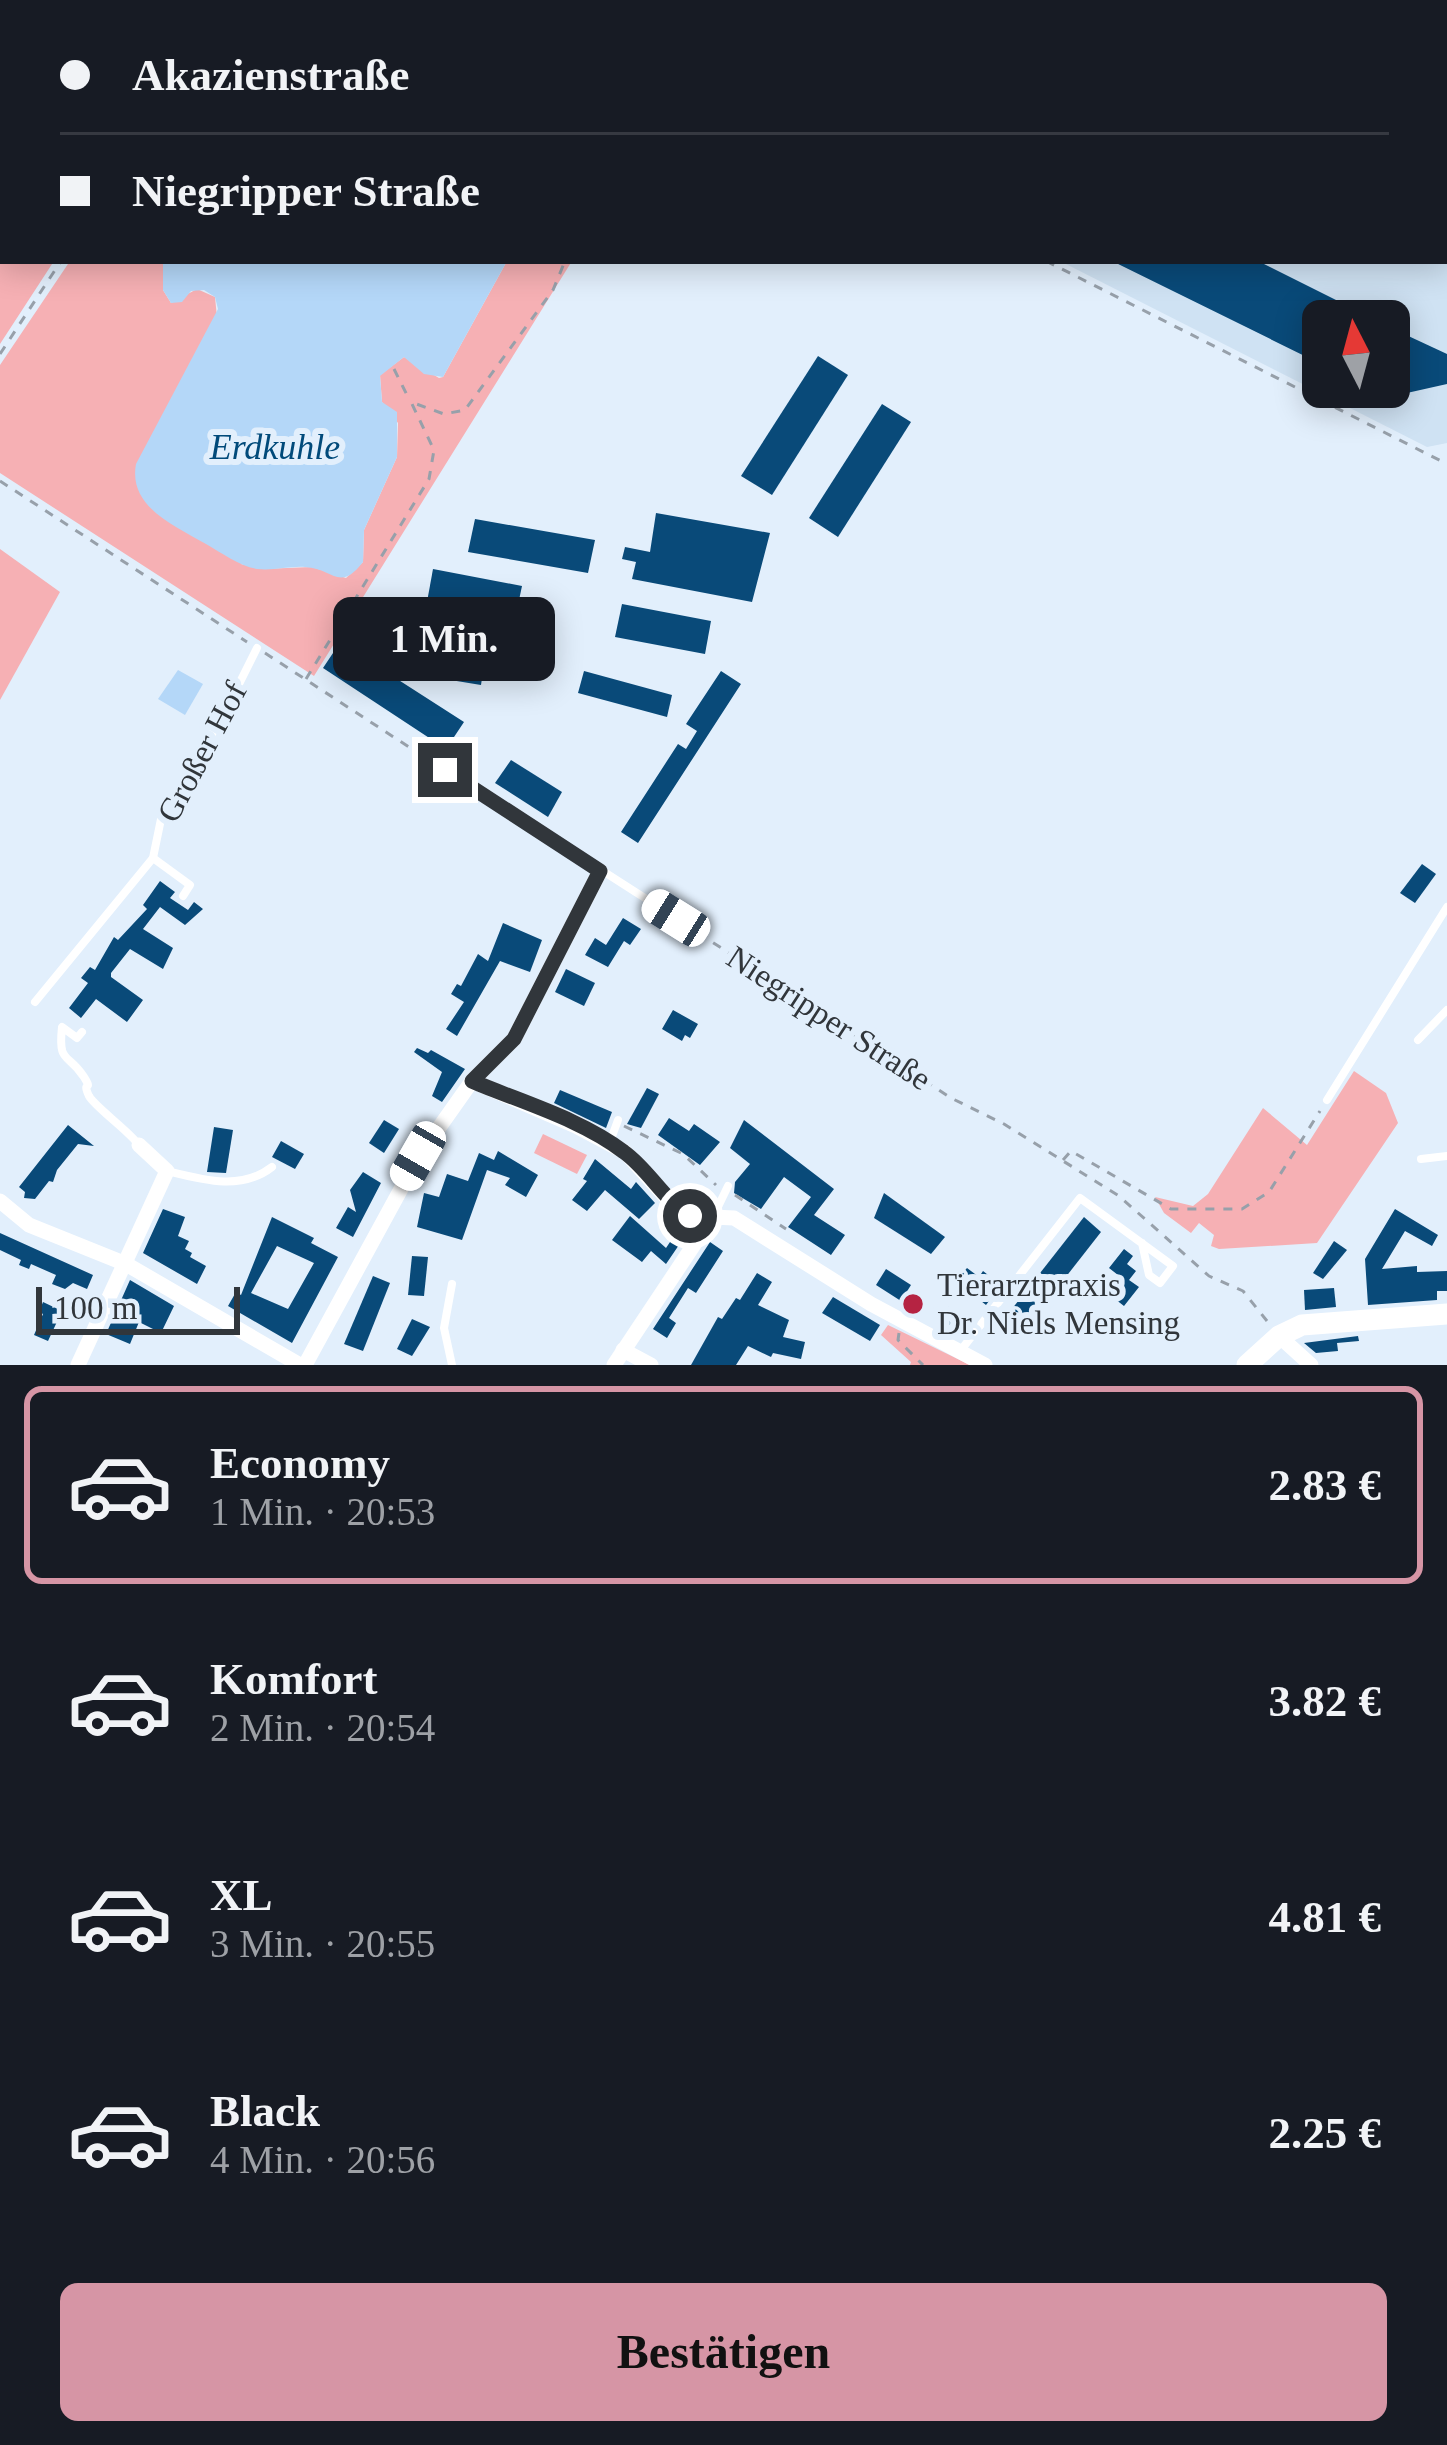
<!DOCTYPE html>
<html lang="de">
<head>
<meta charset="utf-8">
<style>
	body { margin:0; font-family:"Times New Roman",serif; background:#20242c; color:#f1f3f6; height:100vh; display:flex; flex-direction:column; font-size:45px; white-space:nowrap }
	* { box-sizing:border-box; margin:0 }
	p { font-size:39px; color:#9ea1a6 }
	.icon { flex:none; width:66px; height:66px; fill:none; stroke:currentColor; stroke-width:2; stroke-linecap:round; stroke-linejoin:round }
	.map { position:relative; height:1365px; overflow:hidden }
	.sheet { display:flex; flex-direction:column; background:#171b24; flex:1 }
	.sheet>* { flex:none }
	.guide { position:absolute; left:0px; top:0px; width:1449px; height:264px; box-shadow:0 6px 30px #0003; display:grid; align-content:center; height:264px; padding:0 60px; background:#171b24 }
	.needle { width:78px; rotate:354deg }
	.tools { position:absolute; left:1302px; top:300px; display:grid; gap:24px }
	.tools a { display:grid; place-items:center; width:108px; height:108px; border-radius:18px; background:#171b24; box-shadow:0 6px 30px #0003; font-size:60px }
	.scale { position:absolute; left:36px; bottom:30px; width:204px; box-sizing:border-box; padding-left:12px; border:6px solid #31363b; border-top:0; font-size:33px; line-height:42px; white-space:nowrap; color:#31363b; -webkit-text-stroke:9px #e2effc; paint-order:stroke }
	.end { position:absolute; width:54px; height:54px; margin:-27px; border:15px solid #31363b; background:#fff; box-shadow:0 0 0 6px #fff }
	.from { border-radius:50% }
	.bubble { position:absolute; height:84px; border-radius:18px; background:#171b24; box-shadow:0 6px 30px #0003; font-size:39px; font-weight:700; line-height:84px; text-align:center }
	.car { position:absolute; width:36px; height:72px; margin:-36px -18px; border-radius:15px; box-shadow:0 0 9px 3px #0007; background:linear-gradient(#fff 24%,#345 0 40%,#fff 0 76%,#345 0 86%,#fff 0) }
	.guide b { display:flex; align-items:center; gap:42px; height:114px; font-size:45px }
	.guide b+b { border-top:3px solid #363941 }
	.guide i { width:30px; height:30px; background:#f1f3f6 }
	ul { padding:21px 0 0; list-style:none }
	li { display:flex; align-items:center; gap:36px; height:198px; margin:0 24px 18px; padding:0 36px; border:6px solid transparent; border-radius:18px }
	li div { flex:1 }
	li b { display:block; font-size:45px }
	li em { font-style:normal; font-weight:700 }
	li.on { border-color:#d695a5 }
	li>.icon { width:108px; height:108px; stroke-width:1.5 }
	.cta { display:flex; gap:24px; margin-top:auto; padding:24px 60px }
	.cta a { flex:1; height:138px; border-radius:18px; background:#d695a5; color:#111; font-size:48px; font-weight:700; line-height:138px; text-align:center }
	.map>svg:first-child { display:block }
</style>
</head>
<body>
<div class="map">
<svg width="1447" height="1365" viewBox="0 0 1447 1365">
	<rect width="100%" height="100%" fill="#e2effc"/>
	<!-- built -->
	<path fill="#cfe2f3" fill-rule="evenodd" d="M749,0H1447V443L1427,447L1060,261H1446V3ZM1323,321H1389V387H1323Z"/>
	<!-- green -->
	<g fill="#f6b0b4">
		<path d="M0,0L178,3H3V261H54L0,344Z"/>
		<path d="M70,261H163V290L171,303L197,289L215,297L241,564L262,569L312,567L346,578L363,562L364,530L397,457L398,423L382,402L380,375L404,357L439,378L443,377L507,261H572L314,676L0,473V365Z"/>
		<path d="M0,549L60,592L0,700Z"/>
		<path d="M1354,1071L1386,1093L1398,1123L1317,1243L1219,1249L1211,1246L1214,1235L1199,1223L1191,1233L1164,1213L1155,1197L1193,1206L1208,1194L1263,1108L1307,1145Z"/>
		<path d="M543,1134L587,1155L577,1174L534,1153Z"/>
		<path d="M888,1325L970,1365H910L911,1362L881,1335Z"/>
	</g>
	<!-- water -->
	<g fill="#b4d7f8">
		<path d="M163,261H507L443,377L424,374L404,357L380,376L382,402L397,412V457L364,530L363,562C339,593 333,568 305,567C289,566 273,571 257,569C239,566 222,553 206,544C175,526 128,507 136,464L218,309L215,297L204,290L191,291L182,302L171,303L163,290Z"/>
		<path d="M178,670L203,684L185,715L158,699Z"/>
	</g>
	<!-- building -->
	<g fill="#094a79" fill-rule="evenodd">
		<path d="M1112,261H1258L1378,321H1323V365Z"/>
		<path d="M1389,327L1447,354V384L1389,397Z"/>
		<path d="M818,356L848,375L772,495L741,476Z"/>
		<path d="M882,404L911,422L838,537L809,518Z"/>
		<path d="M656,513L770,533L752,602L632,579L636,562L622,559L625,547L650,552Z"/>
		<path d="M475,519L595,540L588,573L468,552Z"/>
		<path d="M433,569L522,586L515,619L427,602Z"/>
		<path d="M369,599L396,617L369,661L464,722L446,749L323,668Z"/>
		<path d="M622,604L711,621L705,654L615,637Z"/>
		<path d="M437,631L499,642L496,660L485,658L481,685L420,675L425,646L415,644L417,633L436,636Z"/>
		<path d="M584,671L672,695L667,717L578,693Z"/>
		<path d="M721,671L741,684L638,843L621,832L678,744L686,749L697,731L686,724Z"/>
		<path d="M511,760L562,792L548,817L495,783Z"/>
		<path d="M1422,864L1436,874L1415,903L1400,893Z"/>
		<path d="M160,881L175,892L170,898L188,910L194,902L203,909L185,925L160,907L143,929L173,948L163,969L130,949L111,973V977L143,1000L127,1022L96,999L81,1018L69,1008L88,983L81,978L90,967L95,970L114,937L118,940L147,909L143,905Z"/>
		<path d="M623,918L641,929L630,945L624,941L608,967L585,955L595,938L606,945Z"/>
		<path d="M503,923L542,940L530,972L500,961L457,1036L446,1029L464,1002L451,994L457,984L461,986L478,954L488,961Z"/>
		<path d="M566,969L595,983L584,1006L555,992Z"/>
		<path d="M673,1010L698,1024L690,1038L685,1035L682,1041L662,1029Z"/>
		<path d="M417,1048L428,1053L431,1050L465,1069L442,1102L432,1096L442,1072L414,1052Z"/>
		<path d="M647,1088L659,1094L641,1128L627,1124Z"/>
		<path d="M560,1090L612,1112L606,1128L554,1103Z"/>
		<path d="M669,1118L689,1131L694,1124L720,1142L700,1165L658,1135Z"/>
		<path d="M384,1120L399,1129L384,1153L369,1143Z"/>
		<path d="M744,1120L834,1189L814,1215L845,1235L831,1255L788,1227L811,1197L784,1177L761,1209L734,1193L735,1182L750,1164L730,1148Z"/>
		<path d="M68,1125L94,1146L78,1144L57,1170L53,1182L49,1181L35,1199L24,1198L25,1192L19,1187Z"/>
		<path d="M214,1127L233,1130L226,1173L207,1172Z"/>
		<path d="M281,1141L304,1154L295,1169L272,1157Z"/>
		<path d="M498,1151L538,1175L526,1197L505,1185L510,1178L487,1170L462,1240L417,1227L424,1193L439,1197L447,1174L468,1181L479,1153L494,1160Z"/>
		<path d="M595,1159L631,1189L636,1182L655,1203L639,1219L605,1190L587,1211L572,1200L587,1181L583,1179Z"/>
		<path d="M363,1172L381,1183L353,1237L336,1228L348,1207L356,1212L350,1190Z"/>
		<path d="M884,1193L945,1237L931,1254L874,1218Z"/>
		<path d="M163,1209L185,1217L178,1236L189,1241L185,1249L192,1253L190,1257L206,1266L197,1284L143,1253Z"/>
		<path d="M1395,1209L1438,1235L1432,1246L1405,1231L1382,1269L1417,1266V1272L1447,1271V1291H1437V1300L1368,1305L1365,1259Z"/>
		<path d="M630,1216L666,1248L676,1233L681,1242L666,1264L651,1251L642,1262L612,1240Z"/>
		<path d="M272,1217L314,1238L311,1243L338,1257L292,1343L228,1306L236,1292L241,1295ZM277,1246L314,1263L288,1309L251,1293Z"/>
		<path d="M1084,1217L1101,1232L1022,1333L1004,1319Z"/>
		<path d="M0,1233L93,1275L87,1289L73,1283L65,1289L52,1284L56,1275L31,1264L29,1269L19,1265L21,1260L0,1250Z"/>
		<path d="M1334,1241L1347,1250L1323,1279L1313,1273Z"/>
		<path d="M710,1242L723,1251L696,1293L688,1288L669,1318L676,1323L667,1338L653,1329Z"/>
		<path d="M1124,1249L1133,1256L1127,1264L1136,1271L1129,1280L1139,1287L1124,1306L1115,1299L1121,1291L1112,1283L1118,1275L1109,1268Z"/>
		<path d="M412,1256L428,1257L424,1296L408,1295Z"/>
		<path d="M967,1268L979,1277L983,1271L1001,1285L986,1305L956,1281Z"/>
		<path d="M886,1269L911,1285L901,1301L876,1285Z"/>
		<path d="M757,1273L772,1282L758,1305L789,1320L783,1337L805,1342L801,1359L773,1353L771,1357L748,1346L736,1365H691L718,1317L722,1319L736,1298L740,1300Z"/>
		<path d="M373,1276L390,1283L363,1351L344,1344Z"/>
		<path d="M130,1280L174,1306L161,1333L139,1322L130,1344L106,1334Z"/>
		<path d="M1334,1288L1336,1307L1305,1310L1304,1290Z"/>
		<path d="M833,1297L880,1325L870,1341L822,1313Z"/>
		<path d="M43,1302L62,1311L48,1341L34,1335L43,1314L39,1312Z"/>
		<path d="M947,1306L975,1319L960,1338L937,1324Z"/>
		<path d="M412,1319L430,1327L412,1356L397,1349Z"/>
		<path d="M1358,1336L1359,1341L1337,1343L1338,1351L1316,1353L1304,1343Z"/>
	</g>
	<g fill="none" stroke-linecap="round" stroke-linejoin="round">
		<!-- path -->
		<g stroke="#97a0aa" stroke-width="3" stroke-dasharray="9 9" stroke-linecap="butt">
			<path d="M457,0V3"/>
			<path d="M536,0L541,3"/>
			<path d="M221,3L223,0"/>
			<path d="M1046,261L1447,464"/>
			<path d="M0,354L61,261"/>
			<path d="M394,369L410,401"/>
			<path d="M0,481L247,642"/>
			<path d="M265,653L438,766"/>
			<path d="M306,679L429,479L434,450L411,402L444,414L465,410L553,290L565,261"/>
			<path d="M683,923L951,1098L1004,1124L1119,1196L1209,1276L1243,1291L1267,1321"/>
			<path d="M624,1126L683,1154L716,1185"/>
			<path d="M1063,1160L1071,1151L1171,1209H1242L1269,1192L1320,1111"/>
			<path d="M735,1195L786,1229"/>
			<path d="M899,1333L898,1340L923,1365"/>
		</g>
		<!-- lane -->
		<g stroke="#fff" stroke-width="8">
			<path d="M1111,0L1115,3"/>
			<path d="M1134,0L1141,3"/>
			<path d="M1446,0L1447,1"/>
			<path d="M1446,119H1447"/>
			<path d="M445,770L676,918"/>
			<path d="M153,858L190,885L183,896"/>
			<path d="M35,1002L153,858L161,819L225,712L257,648"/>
			<path d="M82,1032L77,1038L62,1027C58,1065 68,1052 84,1077C94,1093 81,1079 89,1096C95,1107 128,1130 139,1145"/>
			<path d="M1418,1040L1447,1010"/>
			<path d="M1327,1100L1447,907"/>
			<path d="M610,1142L618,1120"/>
			<path d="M1421,1159L1447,1156"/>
			<path d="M167,1171C203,1180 241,1191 272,1167"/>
			<path d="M714,1215L728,1186"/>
			<path d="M452,1284L444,1328L452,1365"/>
			<path d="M961,1350L1080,1198L1173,1266L1160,1283L1149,1275L1142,1243"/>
		</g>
		<!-- street -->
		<g stroke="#fff" stroke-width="15">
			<path d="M472,1081L576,1126L625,1152L673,1205L690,1216L734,1218L871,1304L985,1365"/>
			<path d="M0,1201L29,1225L126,1264L300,1365"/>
			<path d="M1279,1336L1311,1365"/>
			<path d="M623,1350L651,1365"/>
			<path d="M78,1365L167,1171L139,1145"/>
			<path d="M305,1365L419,1156L472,1081L514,1039L600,871"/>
			<path d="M614,1365L713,1216"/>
		</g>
		<!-- secondary -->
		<path stroke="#fff" stroke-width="21" d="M1247,1365L1279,1336L1302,1325L1447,1314"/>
	</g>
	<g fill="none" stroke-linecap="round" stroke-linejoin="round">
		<!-- route -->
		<path stroke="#31363b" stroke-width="15" d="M445,770L600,871L514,1039L472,1081C521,1102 581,1119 624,1152C649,1170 663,1199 690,1216"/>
	</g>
	<!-- markers -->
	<circle fill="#b52342" stroke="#e2effc" stroke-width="4.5" cx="913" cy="1304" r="12"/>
	<g text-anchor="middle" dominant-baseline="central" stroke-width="12" stroke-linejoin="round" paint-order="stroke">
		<!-- street labels -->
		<g font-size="33" fill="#31363b" stroke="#e2effc">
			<text transform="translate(202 752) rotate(-62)">Großer Hof</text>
			<text transform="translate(829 1018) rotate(33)">Niegripper Straße</text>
		</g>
		<!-- poi labels -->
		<g font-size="33" fill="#31363b" stroke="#e2effc" text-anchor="start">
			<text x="937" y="1285">Tierarztpraxis<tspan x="937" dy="38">Dr. Niels Mensing</tspan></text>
		</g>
		<!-- water labels -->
		<g font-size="36" font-style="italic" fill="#014a7a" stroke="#e2effc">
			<text x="275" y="447">Erdkuhle</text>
		</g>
	</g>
</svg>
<div class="tools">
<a><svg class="needle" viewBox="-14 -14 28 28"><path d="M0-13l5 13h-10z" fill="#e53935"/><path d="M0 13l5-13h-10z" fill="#9ea1a6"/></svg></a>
</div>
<div class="scale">100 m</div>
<i class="end from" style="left:690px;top:1216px"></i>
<i class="end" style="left:445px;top:770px"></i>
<div class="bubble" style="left:333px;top:597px;width:222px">1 Min.</div>
<i class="car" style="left:676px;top:918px;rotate:302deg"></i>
<i class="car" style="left:418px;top:1156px;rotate:210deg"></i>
<div class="guide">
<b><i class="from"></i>Akazienstraße</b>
<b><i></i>Niegripper Straße</b>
</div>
</div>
<section class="sheet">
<ul>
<li class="on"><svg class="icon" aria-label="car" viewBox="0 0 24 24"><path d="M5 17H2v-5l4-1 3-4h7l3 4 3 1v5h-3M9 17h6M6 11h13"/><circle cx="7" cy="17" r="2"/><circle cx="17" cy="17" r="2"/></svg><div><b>Economy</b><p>1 Min. · 20:53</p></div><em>2.83 €</em></li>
<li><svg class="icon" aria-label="car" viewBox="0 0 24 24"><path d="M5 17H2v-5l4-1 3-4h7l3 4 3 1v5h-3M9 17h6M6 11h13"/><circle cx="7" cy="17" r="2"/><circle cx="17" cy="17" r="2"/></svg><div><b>Komfort</b><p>2 Min. · 20:54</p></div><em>3.82 €</em></li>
<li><svg class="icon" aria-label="car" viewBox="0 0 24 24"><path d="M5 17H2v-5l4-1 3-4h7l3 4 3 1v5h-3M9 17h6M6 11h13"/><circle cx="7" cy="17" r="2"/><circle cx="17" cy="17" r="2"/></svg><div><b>XL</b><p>3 Min. · 20:55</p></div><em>4.81 €</em></li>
<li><svg class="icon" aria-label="car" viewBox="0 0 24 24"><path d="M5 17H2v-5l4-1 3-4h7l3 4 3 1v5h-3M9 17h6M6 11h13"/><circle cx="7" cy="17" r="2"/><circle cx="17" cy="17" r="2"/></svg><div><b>Black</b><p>4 Min. · 20:56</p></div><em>2.25 €</em></li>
</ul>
<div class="cta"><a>Bestätigen</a></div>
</section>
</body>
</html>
